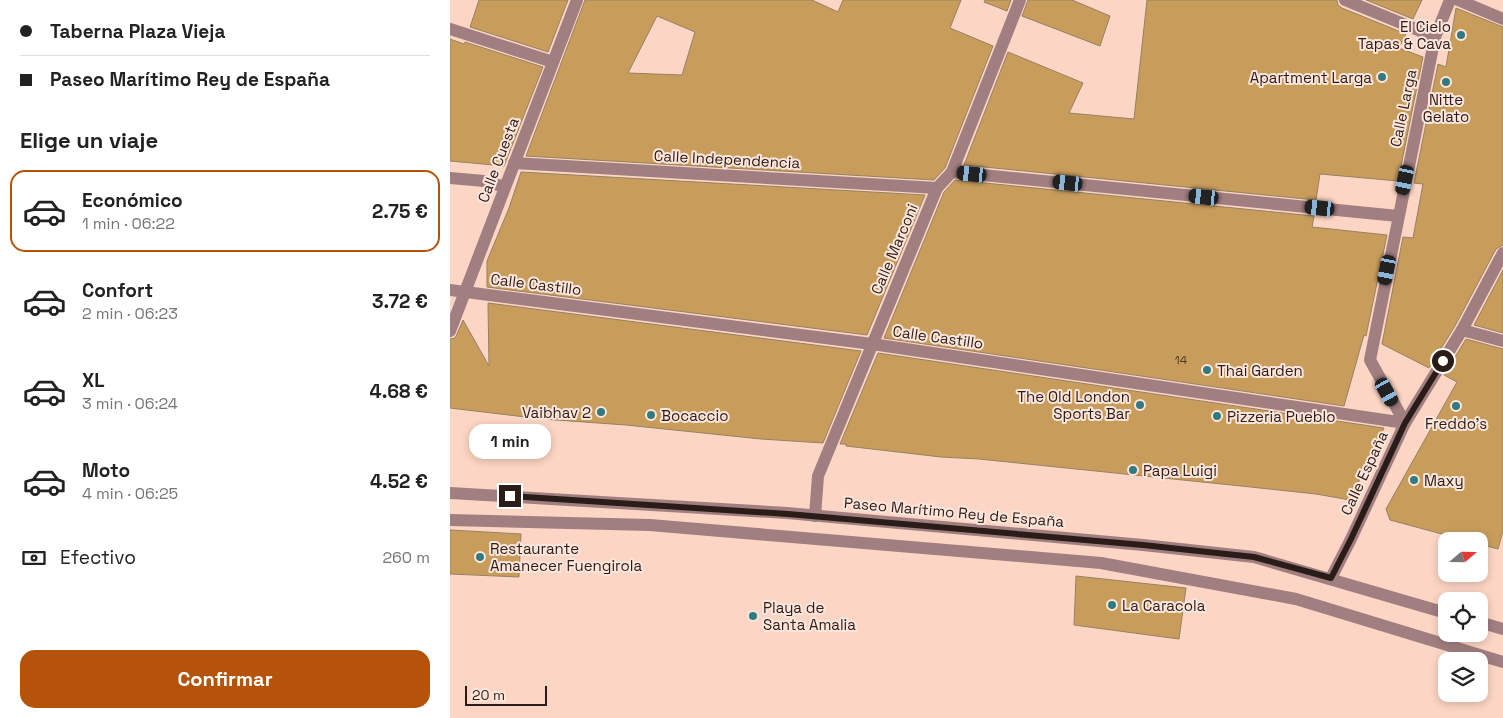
<!DOCTYPE html>
<html lang="es">
<head>
<meta charset="utf-8">
<style>
	body { margin:0; font-family:"Space Grotesk",sans-serif; background:#f2f2f2; color:#222; height:100vh; display:flex; flex-direction:column; font-size:19px; white-space:nowrap }
	* { box-sizing:border-box; margin:0 }
	p { font-size:16px; color:#767676 }
	.icon { flex:none; width:28px; height:28px; fill:none; stroke:currentColor; stroke-width:2; stroke-linecap:round; stroke-linejoin:round }
	.map { position:relative; flex:1; overflow:hidden }
	.side { display:flex; flex-direction:column; background:#fff; width:450px }
	.side>* { flex:none }
	.guide { display:grid; align-content:center; height:110px; padding:0 20px; background:#fff }
	.needle { width:32px; rotate:70deg }
	.buttons { position:absolute; left:988px; top:532px; display:grid; gap:10px }
	.buttons a { display:grid; place-items:center; width:50px; height:50px; border-radius:10px; background:#fff; box-shadow:0 2px 8px #0003; font-size:25px }
	.scale { position:absolute; left:15px; bottom:12px; width:82px; box-sizing:border-box; padding-left:5px; border:2px solid #2a1c16; border-top:0; font-size:14px; line-height:18px; white-space:nowrap; color:#2a1c16; -webkit-text-stroke:4px #fee6dc; paint-order:stroke }
	.end { position:absolute; width:22px; height:22px; margin:-11px; border:6px solid #2a1c16; background:#fff; box-shadow:0 0 0 2px #fff }
	.from { border-radius:50% }
	.bubble { position:absolute; height:35px; border-radius:15px; background:#fff; box-shadow:0 2px 8px #0003; font-size:16px; font-weight:700; line-height:35px; text-align:center }
	.car { position:absolute; width:15px; height:30px; margin:-15px -8px; border-radius:6px; box-shadow:0 0 4px 1px #0007; background:linear-gradient(#222 24%,#8ab4d8 0 40%,#222 0 76%,#8ab4d8 0 86%,#222 0) }
	.guide b { display:flex; align-items:center; gap:18px; height:48px; font-size:19px }
	.guide b+b { border-top:1px solid #e0e0e0 }
	.guide i { width:12px; height:12px; background:#222 }
	ul { padding:0; list-style:none }
	li { display:flex; align-items:center; gap:15px; height:82px; margin:0 10px 8px; padding:0 10px; border:2px solid transparent; border-radius:15px }
	li div { flex:1 }
	li b { display:block; font-size:19px }
	li em { font-style:normal; font-weight:700 }
	li.active { border-color:#b45309 }
	li>.icon { width:45px; height:45px; stroke-width:1.5 }
	h2 { padding:0 20px; font-size:22px; line-height:60px }
	.pay { display:flex; align-items:center; gap:12px; height:55px; padding:0 20px; font-size:19px }
	.pay p { margin-inline-start:auto }
	.cta { display:flex; gap:10px; margin-top:auto; padding:10px 20px }
	.cta a { flex:1; height:58px; border-radius:15px; background:#b45309; color:#fff; font-size:20px; font-weight:700; line-height:58px; text-align:center }
	main { display:flex; flex:1; min-height:0 }
	.map>svg:first-child { display:block }
</style>
</head>
<body>
<main>
<section class="side">
<div class="guide">
<b><i class="from"></i>Taberna Plaza Vieja</b>
<b><i></i>Paseo Marítimo Rey de España</b>
</div>
<h2>Elige un viaje</h2>
<ul>
<li class="active"><svg class="icon" aria-label="car" viewBox="0 0 24 24"><path d="M5 17H2v-5l4-1 3-4h7l3 4 3 1v5h-3M9 17h6M6 11h13"/><circle cx="7" cy="17" r="2"/><circle cx="17" cy="17" r="2"/></svg><div><b>Económico</b><p>1 min · 06:22</p></div><em>2.75 €</em></li>
<li><svg class="icon" aria-label="car" viewBox="0 0 24 24"><path d="M5 17H2v-5l4-1 3-4h7l3 4 3 1v5h-3M9 17h6M6 11h13"/><circle cx="7" cy="17" r="2"/><circle cx="17" cy="17" r="2"/></svg><div><b>Confort</b><p>2 min · 06:23</p></div><em>3.72 €</em></li>
<li><svg class="icon" aria-label="car" viewBox="0 0 24 24"><path d="M5 17H2v-5l4-1 3-4h7l3 4 3 1v5h-3M9 17h6M6 11h13"/><circle cx="7" cy="17" r="2"/><circle cx="17" cy="17" r="2"/></svg><div><b>XL</b><p>3 min · 06:24</p></div><em>4.68 €</em></li>
<li><svg class="icon" aria-label="car" viewBox="0 0 24 24"><path d="M5 17H2v-5l4-1 3-4h7l3 4 3 1v5h-3M9 17h6M6 11h13"/><circle cx="7" cy="17" r="2"/><circle cx="17" cy="17" r="2"/></svg><div><b>Moto</b><p>4 min · 06:25</p></div><em>4.52 €</em></li>
</ul>
<div class="pay"><svg class="icon" aria-label="cash" viewBox="0 0 24 24"><path d="M3 7h18v10H3z"/><circle cx="12" cy="12" r="2"/></svg>Efectivo<p>260 m</p></div>
<div class="cta"><a>Confirmar</a></div>
</section>
<div class="map">
<svg width="1053" height="718" viewBox="0 0 1053 718">
	<rect width="100%" height="100%" fill="#fcd5c4"/>
	<!-- building -->
	<g fill="#c89d5c" stroke="#968163" fill-rule="evenodd">
		<path d="M29,0H118L98,52L20,27Z"/>
		<path d="M135,0H362L388,12L393,0H511L500,28L543,46L495,168L484,180L76,156ZM207,16L245,32L232,75L178,73Z"/>
		<path d="M535,0H561L557,11L534,2Z"/>
		<path d="M578,0H622L660,16L650,46L572,16Z"/>
		<path d="M697,0H887L888,5L892,8L956,34L949,48L973,57L948,181L870,174L866,200L514,165L558,52L633,83L619,113L684,119Z"/>
		<path d="M916,0H972L963,19Z"/>
		<path d="M1006,8L1053,27V245L1046,249L1005,326L979,368L932,344L953,237L963,238L973,184L964,183L988,64L996,67Z"/>
		<path d="M0,39L14,44L15,42L93,67L54,166L0,161Z"/>
		<path d="M71,172L475,195L417,335L37,287V261L59,208Z"/>
		<path d="M505,180L864,216L862,227L937,235L916,336L914,335L894,406L434,338L494,192Z"/>
		<path d="M1053,270V333L1024,325Z"/>
		<path d="M38,303L411,351L373,443L311,439L176,425L92,419L0,408V339L5,338L7,334L13,320L39,366Z"/>
		<path d="M1016,339L1053,349V531L1048,549L1029,544V541H1018L940,520L936,509L1007,382L994,375Z"/>
		<path d="M428,353L934,428L900,500L866,494L791,486L529,459L491,457L396,446V444H390Z"/>
		<path d="M0,530L71,534L69,577L0,574Z"/>
		<path d="M626,576L736,588L729,639L624,625Z"/>
	</g>
	<g fill="none" stroke-linecap="round" stroke-linejoin="round">
		<!-- minor -->
		<g stroke="#a17e80" stroke-width="12">
			<path d="M895,0L985,37"/>
			<path d="M1008,0L1053,19"/>
			<path d="M0,29L103,62"/>
			<path d="M64,163L487,188"/>
			<path d="M502,172L948,216"/>
			<path d="M0,178L34,181L55,187"/>
			<path d="M0,290L422,344L955,423"/>
			<path d="M1012,330L1053,341"/>
			<path d="M0,331L127,0"/>
			<path d="M955,423L920,360L985,37L1000,0"/>
			<path d="M0,493L337,513L693,545L804,557L996,613"/>
			<path d="M365,516L368,476L487,188L502,172L570,0"/>
			<path d="M0,520L200,525L651,563L846,599L1053,662"/>
			<path d="M881,578L901,539L955,423L1012,330L1053,253"/>
			<path d="M1029,622L1053,629"/>
		</g>
	</g>
	<g fill="none" stroke-linecap="round" stroke-linejoin="round">
		<!-- route -->
		<path stroke="#2a1c16" stroke-width="6" d="M60,496L338,514L693,545L804,557L881,578L901,539L955,423L993,361"/>
	</g>
	<!-- markers -->
	<g fill="#317a7f" stroke="#fee6dc" stroke-width="2">
		<circle cx="1011" cy="35" r="5"/>
		<circle cx="932" cy="77" r="5"/>
		<circle cx="996" cy="82" r="5"/>
		<circle cx="757" cy="370" r="5"/>
		<circle cx="690" cy="405" r="5"/>
		<circle cx="1006" cy="406" r="5"/>
		<circle cx="151" cy="412" r="5"/>
		<circle cx="201" cy="415" r="5"/>
		<circle cx="767" cy="416" r="5"/>
		<circle cx="683" cy="470" r="5"/>
		<circle cx="964" cy="480" r="5"/>
		<circle cx="30" cy="557" r="5"/>
		<circle cx="662" cy="605" r="5"/>
		<circle cx="303" cy="616" r="5"/>
	</g>
	<g text-anchor="middle" dominant-baseline="central" stroke-width="4" stroke-linejoin="round" paint-order="stroke">
		<!-- number labels -->
		<g font-size="12" fill="#523c28">
			<text x="731" y="360">14</text>
		</g>
		<!-- poi labels -->
		<g font-size="15" fill="#2a1c16" stroke="#fee6dc" text-anchor="start">
			<text x="1001" y="26" text-anchor="end">El Cielo<tspan x="1001" dy="17">Tapas &amp; Cava</tspan></text>
			<text x="922" y="77" text-anchor="end">Apartment Larga</text>
			<text x="996" y="99" text-anchor="middle">Nitte<tspan x="996" dy="17">Gelato</tspan></text>
			<text x="767" y="370">Thai Garden</text>
			<text x="680" y="396" text-anchor="end">The Old London<tspan x="680" dy="17">Sports Bar</tspan></text>
			<text x="141" y="412" text-anchor="end">Vaibhav 2</text>
			<text x="211" y="415">Bocaccio</text>
			<text x="777" y="416">Pizzeria Pueblo</text>
			<text x="1006" y="423" text-anchor="middle">Freddo’s</text>
			<text x="693" y="470">Papa Luigi</text>
			<text x="974" y="480">Maxy</text>
			<text x="40" y="548">Restaurante<tspan x="40" dy="17">Amanecer Fuengirola</tspan></text>
			<text x="672" y="605">La Caracola</text>
			<text x="313" y="607">Playa de<tspan x="313" dy="17">Santa Amalia</tspan></text>
		</g>
		<!-- street labels -->
		<g font-size="15" fill="#2a1c16" stroke="#fee6dc">
			<text transform="translate(953 108) rotate(-78)">Calle Larga</text>
			<text transform="translate(277 159) rotate(3)">Calle Independencia</text>
			<text transform="translate(48 160) rotate(-69)">Calle Cuesta</text>
			<text transform="translate(444 249) rotate(-67)">Calle Marconi</text>
			<text transform="translate(86 284) rotate(7)">Calle Castillo</text>
			<text transform="translate(488 337) rotate(8)">Calle Castillo</text>
			<text transform="translate(914 473) rotate(-65)">Calle España</text>
			<text transform="translate(504 512) rotate(5)">Paseo Marítimo Rey de España</text>
		</g>
	</g>
</svg>
<div class="buttons">
<a><svg class="needle" viewBox="-14 -14 28 28"><path d="M0-13l5 13h-10z" fill="#e53935"/><path d="M0 13l5-13h-10z" fill="#767676"/></svg></a>
<a><svg class="icon" aria-label="locate" viewBox="0 0 24 24"><circle cx="12" cy="12" r="6"/><path d="M12 2v4M12 18v4M2 12h4M18 12h4"/></svg></a>
<a><svg class="icon" aria-label="layers" viewBox="0 0 24 24"><path d="M12 4l9 5-9 5-9-5zM3 14l9 5 9-5"/></svg></a>
</div>
<div class="scale">20 m</div>
<i class="end from" style="left:993px;top:361px"></i>
<i class="end" style="left:60px;top:496px"></i>
<div class="bubble" style="left:19px;top:424px;width:82px">1 min</div>
<i class="car" style="left:522px;top:174px;rotate:276deg"></i>
<i class="car" style="left:955px;top:180px;rotate:192deg"></i>
<i class="car" style="left:618px;top:183px;rotate:276deg"></i>
<i class="car" style="left:754px;top:197px;rotate:276deg"></i>
<i class="car" style="left:870px;top:208px;rotate:276deg"></i>
<i class="car" style="left:937px;top:270px;rotate:191deg"></i>
<i class="car" style="left:937px;top:392px;rotate:151deg"></i>
</div>
</main>
</body>
</html>
